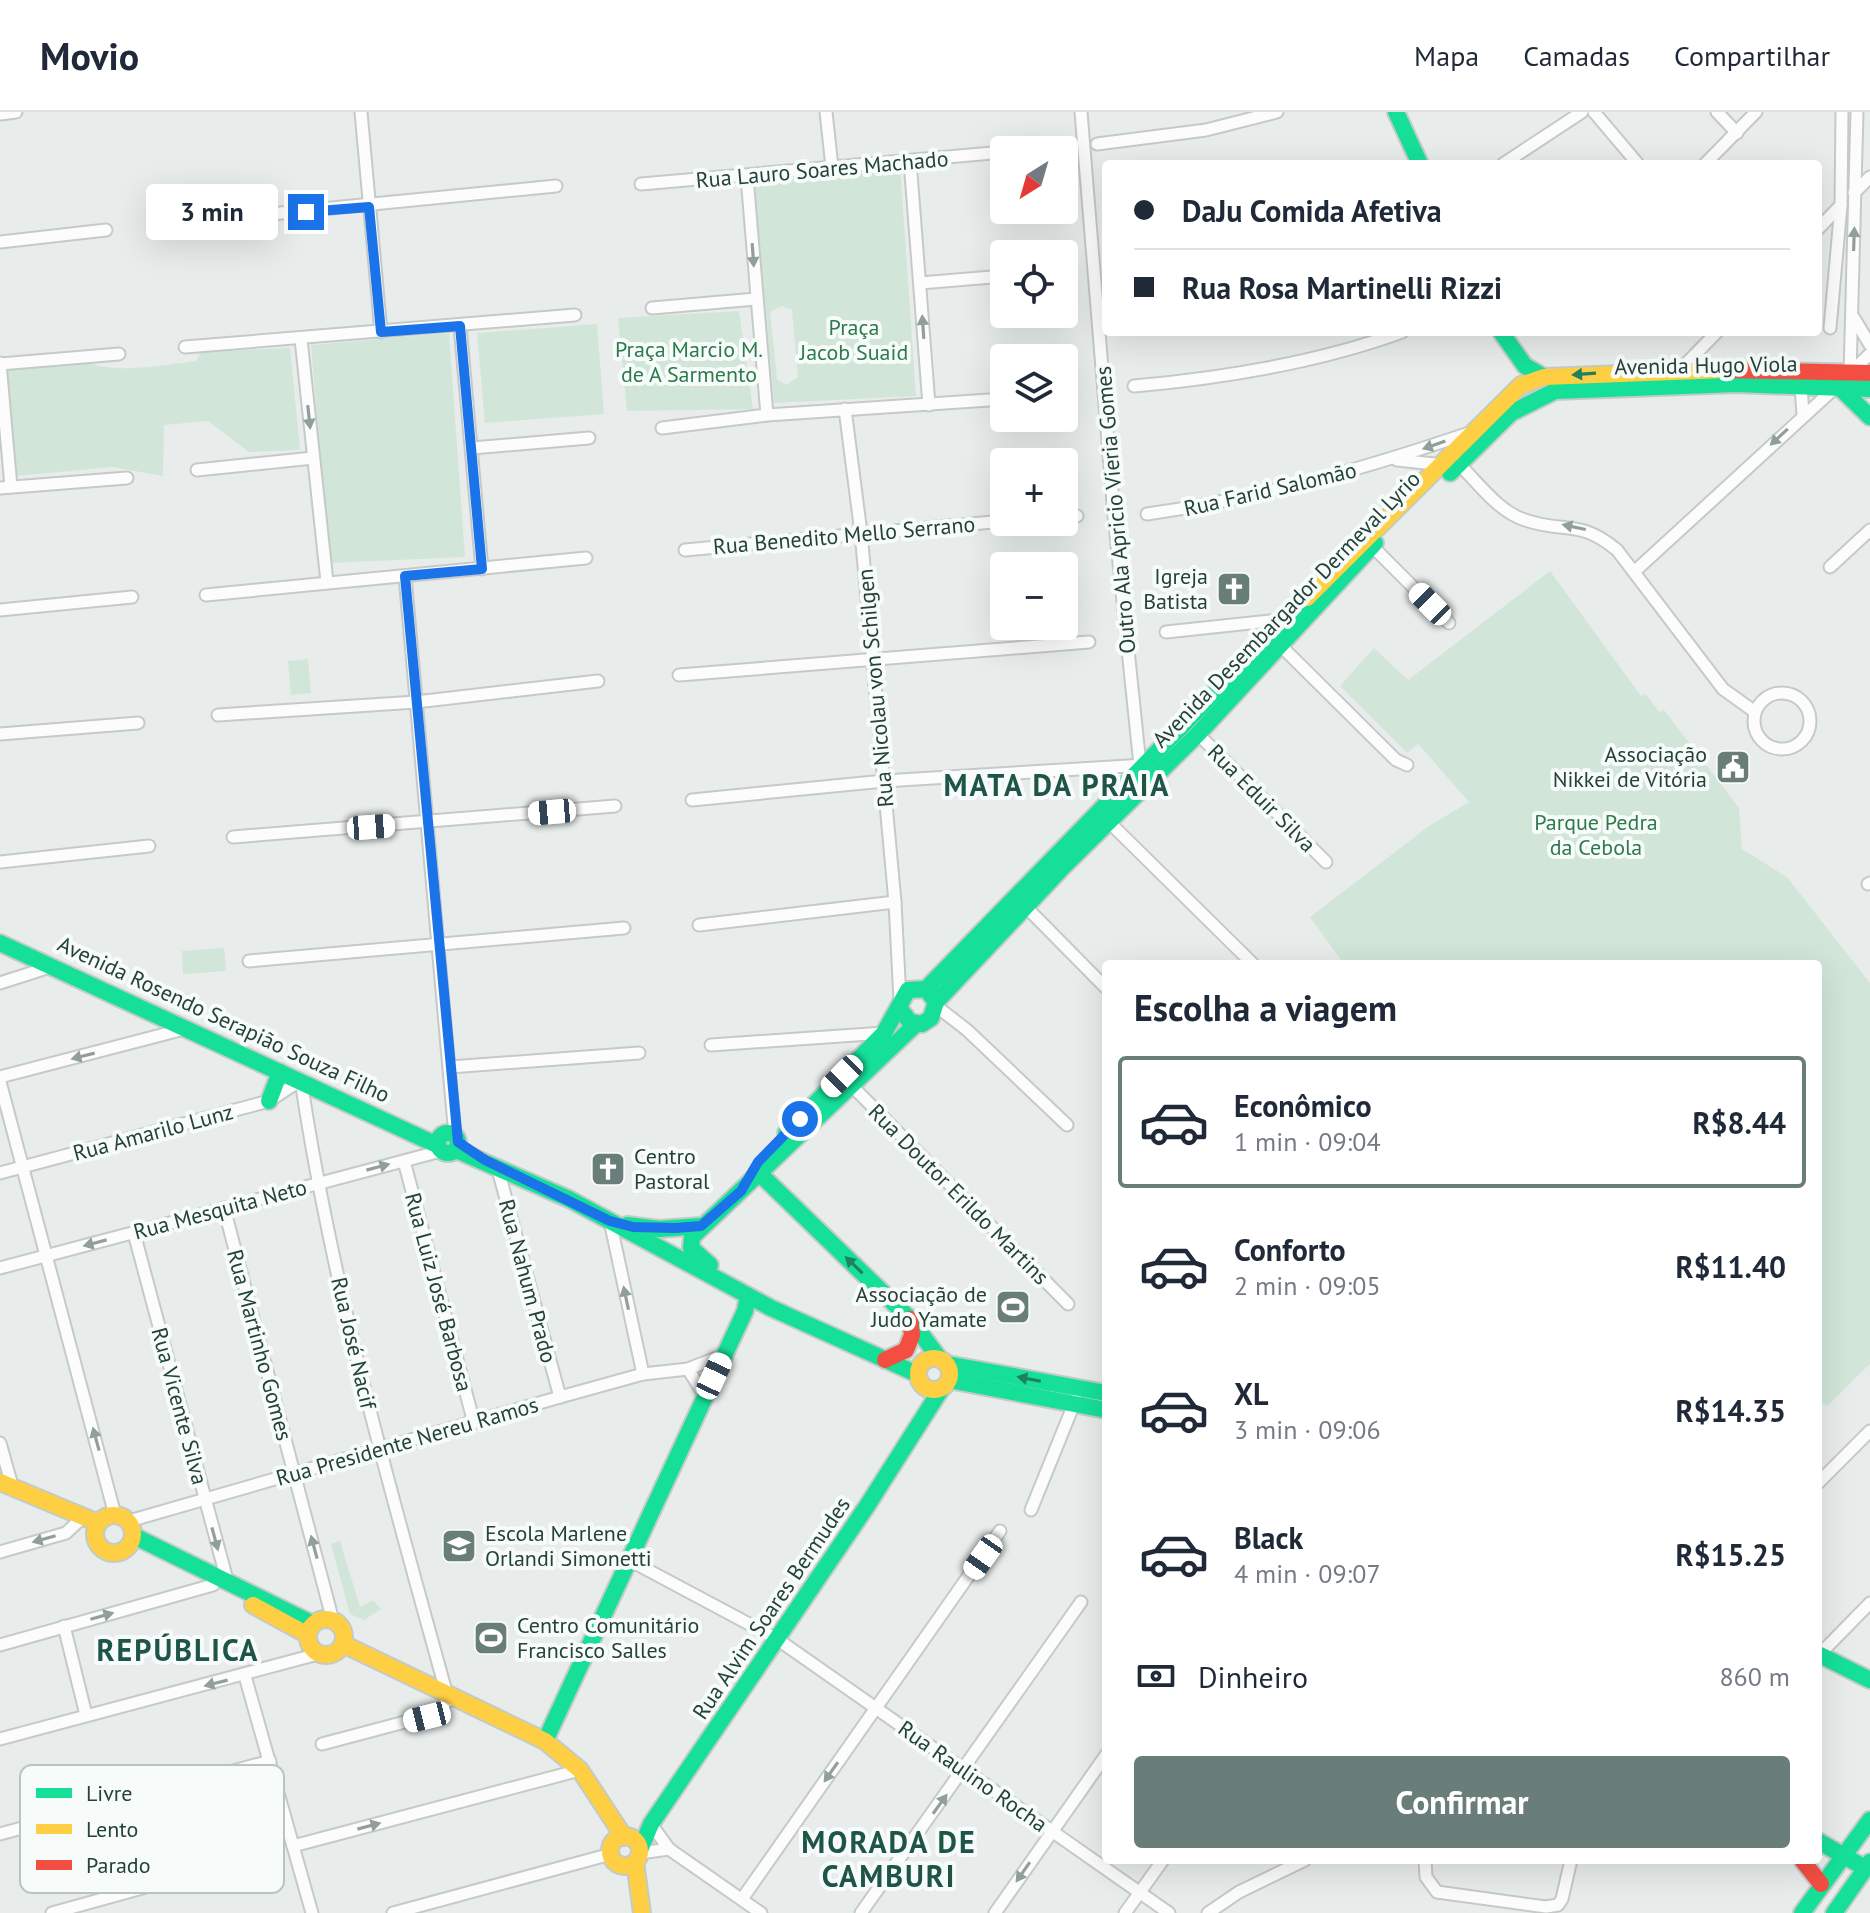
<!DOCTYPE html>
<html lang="pt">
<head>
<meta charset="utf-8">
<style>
	body { margin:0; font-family:"PT Sans",sans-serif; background:#f2f2f3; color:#1f2937; height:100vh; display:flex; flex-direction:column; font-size:30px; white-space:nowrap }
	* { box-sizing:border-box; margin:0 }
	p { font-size:26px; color:#747a83 }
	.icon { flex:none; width:44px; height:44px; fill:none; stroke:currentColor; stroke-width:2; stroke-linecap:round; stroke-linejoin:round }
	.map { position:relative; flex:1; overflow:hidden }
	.sheet { position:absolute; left:1102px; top:848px; width:720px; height:904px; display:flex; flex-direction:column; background:#fff; border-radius:8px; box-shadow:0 8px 32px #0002 }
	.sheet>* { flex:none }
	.top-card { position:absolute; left:1102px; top:48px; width:720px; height:176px; border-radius:8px; box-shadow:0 8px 32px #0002; display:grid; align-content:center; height:176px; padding:0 32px; background:#fff }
	.needle { width:52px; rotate:217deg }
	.buttons { position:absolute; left:990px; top:24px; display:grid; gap:16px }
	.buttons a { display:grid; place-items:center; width:88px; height:88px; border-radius:8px; background:#fff; box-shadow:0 8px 32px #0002; font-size:40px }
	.end { position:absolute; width:36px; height:36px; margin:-18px; border:10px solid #1a73e8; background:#fff; box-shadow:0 0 0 4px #fff }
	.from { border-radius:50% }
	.bubble { position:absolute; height:56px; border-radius:8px; background:#fff; box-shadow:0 8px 32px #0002; font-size:26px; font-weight:700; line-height:56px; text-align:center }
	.car { position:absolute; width:24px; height:48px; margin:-24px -12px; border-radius:10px; box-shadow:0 0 6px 2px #0007; background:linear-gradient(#fff 24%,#345 0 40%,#fff 0 76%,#345 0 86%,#fff 0) }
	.top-card b { display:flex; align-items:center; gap:28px; height:76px; font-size:30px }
	.top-card b+b { border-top:2px solid #e0e1e3 }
	.top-card i { width:20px; height:20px; background:#1f2937 }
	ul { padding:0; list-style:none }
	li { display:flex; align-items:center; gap:24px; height:132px; margin:0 16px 12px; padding:0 16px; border:4px solid transparent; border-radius:8px }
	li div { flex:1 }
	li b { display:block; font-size:30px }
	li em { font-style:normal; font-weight:700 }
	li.current { border-color:#697e78 }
	li>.icon { width:72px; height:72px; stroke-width:1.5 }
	h2 { padding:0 32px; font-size:36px; line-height:96px }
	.pay { display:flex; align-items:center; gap:20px; height:88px; padding:0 32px; font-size:30px }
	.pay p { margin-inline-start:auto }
	.cta { display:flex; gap:16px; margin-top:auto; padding:16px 32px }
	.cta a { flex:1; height:92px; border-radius:8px; background:#697e78; color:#fff; font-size:32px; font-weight:700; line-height:92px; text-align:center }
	header { display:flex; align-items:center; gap:48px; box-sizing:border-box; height:112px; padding:0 40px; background:#fff; border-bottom:2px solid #e0e1e3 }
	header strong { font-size:38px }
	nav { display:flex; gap:44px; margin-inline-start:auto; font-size:28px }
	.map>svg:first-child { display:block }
</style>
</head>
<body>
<header>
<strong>Movio</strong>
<nav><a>Mapa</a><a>Camadas</a><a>Compartilhar</a></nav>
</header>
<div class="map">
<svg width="1870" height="1801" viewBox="0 0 1870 1801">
	<rect width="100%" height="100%" fill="#e8edeb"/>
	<!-- green -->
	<g fill="#d1e6d8" fill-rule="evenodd">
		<path d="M900,53L916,284L774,291L754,66ZM782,194L792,198L798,265L786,273L777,267L770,200Z"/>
		<path d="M739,199L753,297L627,299L618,206Z"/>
		<path d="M597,212L604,302L485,311L477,221Z"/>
		<path d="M449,221L465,445L329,451L311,233Z"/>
		<path d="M290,236L300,338L249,340L208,309L164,313L163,364L112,355L16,364L7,257L89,250C113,263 169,252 196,249L201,240Z"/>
		<path d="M1550,459L1641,584L1646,582L1659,600L1664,598L1739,696L1742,737L1787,765L1870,871V1252L1827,1294L1818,1288V852H1344L1310,805L1429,714L1469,690L1418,632L1407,641L1340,574L1374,536L1408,568Z"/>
		<path d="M308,547L311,581L291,583L288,549Z"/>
		<path d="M224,836L226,859L183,862L182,839Z"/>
		<path d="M340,1429L360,1495L373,1488L381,1497L364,1508L350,1502L331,1432Z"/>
	</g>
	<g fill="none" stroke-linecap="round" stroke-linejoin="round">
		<!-- street casing -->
		<g stroke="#c5cac8" stroke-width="15">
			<g id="street">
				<path d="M361,0L381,220"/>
				<path d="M826,0L832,55"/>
				<path d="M1081,0L1114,403L1140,653"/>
				<path d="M1594,0L1638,52"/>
				<path d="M1717,0L1737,21"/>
				<path d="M0,2L16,0"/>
				<path d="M1097,32L1206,18L1277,0"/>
				<path d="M1022,38L1042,36"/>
				<path d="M910,49L929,293"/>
				<path d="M1503,52L1582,0"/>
				<path d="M1705,52L1756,0"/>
				<path d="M747,65L767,303"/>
				<path d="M641,72L1004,40"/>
				<path d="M1854,81L1870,65"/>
				<path d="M179,111L556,74"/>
				<path d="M1818,117L1841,93"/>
				<path d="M0,130L106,118"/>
				<path d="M920,171L1004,164"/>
				<path d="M652,196L756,187"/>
				<path d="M1854,206L1870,233"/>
				<path d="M460,214L482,457"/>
				<path d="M1830,216L1841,93L1842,0"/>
				<path d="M301,227L327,470"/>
				<path d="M185,235L575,203"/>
				<path d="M0,251L11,375"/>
				<path d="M0,252L119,242"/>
				<path d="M1681,257L1717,220"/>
				<path d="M1850,261L1857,0"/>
				<path d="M1850,261L1870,242"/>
				<path d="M1134,274C1224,266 1317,251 1402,220"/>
				<path d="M1801,275L1803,302"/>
				<path d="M1064,282H1065"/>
				<path d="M845,297L861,421L895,790L900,888"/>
				<path d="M662,316L767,303L1004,287"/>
				<path d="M472,336L589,326"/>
				<path d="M1397,348L1444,353"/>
				<path d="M1459,352C1478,371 1499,400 1525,408C1565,422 1578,406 1617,438L1723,577L1755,600"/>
				<path d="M197,358L313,346"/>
				<path d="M0,376L127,366"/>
				<path d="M1147,402C1266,385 1363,357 1475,319"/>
				<path d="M1064,405L1077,404"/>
				<path d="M1372,434L1449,511"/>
				<path d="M685,438L1004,409"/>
				<path d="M1830,455L1870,418"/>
				<path d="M1634,460L1837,274"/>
				<path d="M405,464L455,1024"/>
				<path d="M206,483L586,446"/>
				<path d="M0,498L132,485"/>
				<path d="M1166,520L1288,507"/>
				<path d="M1281,534L1396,648L1407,653"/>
				<path d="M679,563L1089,530"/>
				<circle cx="1782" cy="609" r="28"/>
				<path d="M218,603L416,590L598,569"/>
				<path d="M0,622L138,611"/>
				<path d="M1198,622L1326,750"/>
				<path d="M692,688L884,669L1144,653"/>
				<path d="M1109,710L1253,852"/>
				<path d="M233,725L615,694"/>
				<path d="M0,750L149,734"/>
				<path d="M1868,772L1870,771"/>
				<path d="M1026,795L1106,876"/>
				<path d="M699,813L895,790"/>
				<path d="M249,849L624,816"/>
				<path d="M0,871L53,854"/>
				<path d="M936,894L967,918L1067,1013"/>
				<path d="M711,933L884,921"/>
				<path d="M450,955L639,941"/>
				<path d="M0,965L188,916"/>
				<path d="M0,970L115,1403"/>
				<path d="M851,973L1068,1192"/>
				<path d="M404,1049L474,1311"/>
				<path d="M497,1054L560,1285"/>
				<path d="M0,1061L269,989L301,968C332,1176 391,1380 447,1583"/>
				<path d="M224,1096L333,1509"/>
				<path d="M610,1109L643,1262"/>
				<path d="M134,1121L227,1468"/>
				<path d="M0,1156L441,1039"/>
				<path d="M688,1257L705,1284"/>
				<path d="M0,1331L13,1377"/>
				<path d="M1818,1371L1870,1319"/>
				<path d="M1031,1398L1076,1287"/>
				<path d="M129,1409L560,1285L643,1262L688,1257L724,1243"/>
				<path d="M0,1440L66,1421L83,1405"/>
				<path d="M629,1448L777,1527L1169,1801"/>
				<path d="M64,1514L86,1603"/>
				<path d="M0,1533L213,1473"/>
				<path d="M1819,1543L1870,1491"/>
				<path d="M245,1564L312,1801"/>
				<path d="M0,1627L318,1542"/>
				<path d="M322,1632L435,1602L451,1585"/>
				<path d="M651,1712L669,1737L761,1801"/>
				<path d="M0,1722L270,1649"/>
				<path d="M293,1734L580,1658"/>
				<path d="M640,1741L669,1737"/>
				<path d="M1425,1748L1426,1765L1437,1780L1546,1795L1558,1793L1562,1787L1571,1748"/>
				<path d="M742,1787L1000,1419"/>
				<path d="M52,1801L258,1744"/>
				<path d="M393,1801L611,1742"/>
				<path d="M861,1801L1081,1490"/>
				<path d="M995,1801L1106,1643"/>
				<path d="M1125,1801L1163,1748"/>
				<path d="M1208,1801L1239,1780L1305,1748"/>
			</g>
		</g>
		<!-- fast casing -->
		<g stroke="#c3cbc8" stroke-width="20">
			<g id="fast">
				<path d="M1396,0L1420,52"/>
				<path d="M1501,220L1525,254L1544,265"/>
				<path d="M1837,273L1870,305"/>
				<path d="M1450,361L1511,301L1555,279L1736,272L1870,277"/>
				<path d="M0,831L437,1033"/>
				<path d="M926,877L1307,486"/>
				<path d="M936,890L1063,755L1198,622L1375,431"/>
				<path d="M269,989L280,960"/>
				<circle cx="448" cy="1031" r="10"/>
				<path d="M786,1021L884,921L908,878L926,877L936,890L931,906L922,912L910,910L900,897"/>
				<path d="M456,1038L569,1087L771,1196L917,1262"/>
				<path d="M760,1062L910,1207L939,1246"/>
				<path d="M627,1113L659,1117L701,1114"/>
				<path d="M710,1153L691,1136L692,1125L916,912"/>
				<path d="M947,1252L1106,1281"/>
				<path d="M949,1268L1106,1298"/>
				<path d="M134,1424L313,1512"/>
				<path d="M1818,1542L1870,1568"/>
				<path d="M545,1629L745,1199L748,1184"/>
				<path d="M1818,1729L1865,1756"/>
				<path d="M640,1738L651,1712L867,1394L942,1276"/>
				<path d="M1802,1801L1870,1708"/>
				<path d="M1834,1801L1870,1750"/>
			</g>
		</g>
		<!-- slow casing -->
		<g stroke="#c3cbc8" stroke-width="20">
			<g id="slow">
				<path d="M1307,486L1521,273L1544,265L1724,258"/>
				<circle cx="934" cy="1262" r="16"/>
				<path d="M0,1370L98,1411"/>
				<circle cx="114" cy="1422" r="19"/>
				<path d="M253,1493L308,1523"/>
				<circle cx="326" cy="1525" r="18"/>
				<path d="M343,1532L545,1629L580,1658L624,1725"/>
				<circle cx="625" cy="1739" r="15"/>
				<path d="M635,1750L642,1801"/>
			</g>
		</g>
		<!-- jam casing -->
		<g stroke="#c3cbc8" stroke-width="20">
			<g id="jam">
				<path d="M1724,258L1870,261"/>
				<path d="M885,1248L906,1238L912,1223L910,1207"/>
				<path d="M1802,1748L1821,1772"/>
			</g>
		</g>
		<!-- street -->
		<use href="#street" stroke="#fcfcfc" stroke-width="11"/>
		<!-- fast -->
		<use href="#fast" stroke="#16e098" stroke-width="16"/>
		<!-- slow -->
		<use href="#slow" stroke="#ffcf43" stroke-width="16"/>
		<!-- jam -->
		<use href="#jam" stroke="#f24e42" stroke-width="16"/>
	</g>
	<!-- one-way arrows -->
	<defs><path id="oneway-solid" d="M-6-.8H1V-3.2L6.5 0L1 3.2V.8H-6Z" transform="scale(2)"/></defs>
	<g fill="#909f9b">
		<use href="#oneway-solid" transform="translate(1854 127) rotate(-88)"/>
		<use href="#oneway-solid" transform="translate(753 143) rotate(86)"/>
		<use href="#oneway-solid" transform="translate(923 215) rotate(-94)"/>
		<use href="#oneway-solid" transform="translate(309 305) rotate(84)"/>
		<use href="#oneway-solid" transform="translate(1779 325) rotate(137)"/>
		<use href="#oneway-solid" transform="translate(1434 333) rotate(161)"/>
		<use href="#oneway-solid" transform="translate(1574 415) rotate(-168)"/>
		<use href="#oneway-solid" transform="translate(83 944) rotate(166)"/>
		<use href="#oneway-solid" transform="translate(378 1055) rotate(-15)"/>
		<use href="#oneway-solid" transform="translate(95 1131) rotate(165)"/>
		<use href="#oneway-solid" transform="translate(626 1186) rotate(-102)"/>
		<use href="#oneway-solid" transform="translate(96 1327) rotate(-105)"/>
		<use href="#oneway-solid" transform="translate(44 1427) rotate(164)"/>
		<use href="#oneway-solid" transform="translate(215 1427) rotate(75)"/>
		<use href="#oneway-solid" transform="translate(314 1435) rotate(-105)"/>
		<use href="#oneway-solid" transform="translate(102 1504) rotate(-16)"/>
		<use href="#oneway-solid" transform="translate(216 1571) rotate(166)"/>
		<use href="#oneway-solid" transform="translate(831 1660) rotate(125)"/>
		<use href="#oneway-solid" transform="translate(940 1692) rotate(-54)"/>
		<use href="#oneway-solid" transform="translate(369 1714) rotate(-15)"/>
		<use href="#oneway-solid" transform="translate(1023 1760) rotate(125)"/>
	</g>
	<g fill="#1e8160">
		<use href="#oneway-solid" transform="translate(1584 262) rotate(176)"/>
		<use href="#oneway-solid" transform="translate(854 1153) rotate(-136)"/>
		<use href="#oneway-solid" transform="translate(1029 1267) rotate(-169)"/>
	</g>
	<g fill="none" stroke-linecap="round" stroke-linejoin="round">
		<!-- route -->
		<path stroke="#1a73e8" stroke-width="10" d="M306,100L369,95L381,220L460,214L482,457L405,464L458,1030L485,1048L610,1109L633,1115L675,1116L701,1114L741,1079L758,1050L800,1007"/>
	</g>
	<!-- icons -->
	<defs>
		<g id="church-square" transform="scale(1.8)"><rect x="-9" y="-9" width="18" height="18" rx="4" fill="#697e78" stroke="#f7fbf9"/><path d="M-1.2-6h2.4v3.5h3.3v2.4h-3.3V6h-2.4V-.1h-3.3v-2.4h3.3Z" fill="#fff"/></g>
		<g id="civic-square" transform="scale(1.8)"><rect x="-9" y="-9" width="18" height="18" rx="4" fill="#697e78" stroke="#f7fbf9"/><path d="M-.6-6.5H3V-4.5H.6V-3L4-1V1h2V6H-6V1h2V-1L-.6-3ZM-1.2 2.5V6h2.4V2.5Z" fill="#fff"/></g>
		<g id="stadium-square" transform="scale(1.8)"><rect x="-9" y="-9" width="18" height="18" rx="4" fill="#697e78" stroke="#f7fbf9"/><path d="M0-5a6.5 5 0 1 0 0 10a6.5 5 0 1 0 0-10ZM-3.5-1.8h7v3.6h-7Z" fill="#fff"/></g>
		<g id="university-square" transform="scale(1.8)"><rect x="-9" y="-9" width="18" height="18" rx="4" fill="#697e78" stroke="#f7fbf9"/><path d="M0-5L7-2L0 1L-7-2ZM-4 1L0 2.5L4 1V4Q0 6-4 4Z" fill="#fff"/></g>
	</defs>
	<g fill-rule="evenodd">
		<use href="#church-square" x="1234" y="477"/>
		<use href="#civic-square" x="1733" y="655"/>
		<use href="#church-square" x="608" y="1057"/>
		<use href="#stadium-square" x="1013" y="1195"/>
		<use href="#university-square" x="459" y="1434"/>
		<use href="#stadium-square" x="491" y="1526"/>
	</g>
	<g text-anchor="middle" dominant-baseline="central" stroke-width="8" stroke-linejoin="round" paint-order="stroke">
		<!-- street labels -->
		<g font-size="22" fill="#24423a" stroke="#f7fbf9">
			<text transform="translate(822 57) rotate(-5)">Rua Lauro Soares Machado</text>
			<text transform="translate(1706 253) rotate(-1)">Avenida Hugo Viola</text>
			<text transform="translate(1270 377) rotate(-13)">Rua Farid Salomão</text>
			<text transform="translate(1115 398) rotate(-95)">Outro Ala Apricio Vieria Gomes</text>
			<text transform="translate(844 423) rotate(-5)">Rua Benedito Mello Serrano</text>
			<text transform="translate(1286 497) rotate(-46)">Avenida Desembargador Dermeval Lyrio</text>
			<text transform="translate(875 576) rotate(-95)">Rua Nicolau von Schilgen</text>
			<text transform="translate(1262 686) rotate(45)">Rua Eduir Silva</text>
			<text transform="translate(224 907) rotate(25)">Avenida Rosendo Serapião Souza Filho</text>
			<text transform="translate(153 1020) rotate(-15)">Rua Amarilo Lunz</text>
			<text transform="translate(959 1082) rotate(45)">Rua Doutor Erildo Martins</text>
			<text transform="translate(220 1097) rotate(-15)">Rua Mesquita Neto</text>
			<text transform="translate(528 1169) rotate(75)">Rua Nahum Prado</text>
			<text transform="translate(439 1180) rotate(75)">Rua Luiz José Barbosa</text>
			<text transform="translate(354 1231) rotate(77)">Rua José Nacif</text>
			<text transform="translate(260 1233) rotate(75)">Rua Martinho Gomes</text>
			<text transform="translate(180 1294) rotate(75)">Rua Vicente Silva</text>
			<text transform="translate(407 1329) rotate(-16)">Rua Presidente Nereu Ramos</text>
			<text transform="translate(771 1496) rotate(-56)">Rua Alvim Soares Bermudes</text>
			<text transform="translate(973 1664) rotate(35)">Rua Raulino Rocha</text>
		</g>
		<!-- park labels -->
		<g font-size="22" fill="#2d7a4b" stroke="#f7fbf9">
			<text x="854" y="215">Praça<tspan x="854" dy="25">Jacob Suaid</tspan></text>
			<text x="689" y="237">Praça Marcio M.<tspan x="689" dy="25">de A Sarmento</tspan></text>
			<text x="1596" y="710">Parque Pedra<tspan x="1596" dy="25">da Cebola</tspan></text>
		</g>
		<!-- poi labels -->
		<g font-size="22" fill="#24423a" stroke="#f7fbf9" text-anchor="end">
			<text x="1208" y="464">Igreja<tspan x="1208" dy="25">Batista</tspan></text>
			<text x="1707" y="642">Associação<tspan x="1707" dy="25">Nikkei de Vitória</tspan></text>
			<text x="634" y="1044" text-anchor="start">Centro<tspan x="634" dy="25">Pastoral</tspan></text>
			<text x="987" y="1182">Associação de<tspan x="987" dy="25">Judo Yamate</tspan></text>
			<text x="485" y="1421" text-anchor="start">Escola Marlene<tspan x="485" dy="25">Orlandi Simonetti</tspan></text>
			<text x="517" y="1513" text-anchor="start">Centro Comunitário<tspan x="517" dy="25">Francisco Salles</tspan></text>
		</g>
		<!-- district labels -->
		<g font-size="30" font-weight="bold" letter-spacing="2" fill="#1f5548" stroke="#f7fbf9">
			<text x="1057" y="672">MATA DA PRAIA</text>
			<text x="178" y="1537">REPÚBLICA</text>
			<text x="889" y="1729">MORADA DE<tspan x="889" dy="34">CAMBURI</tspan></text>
		</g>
	</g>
	<!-- legend -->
	<rect x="20" y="1653" width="264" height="128" rx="12" fill="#f7fbf9" stroke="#b8c4c0" stroke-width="2"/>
	<rect x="36" y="1676" width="36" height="10" fill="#16e098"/>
	<rect x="36" y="1712" width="36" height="10" fill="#ffcf43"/>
	<rect x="36" y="1748" width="36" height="10" fill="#f24e42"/>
	<g font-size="22" fill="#24423a">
		<text x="86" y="1689">Livre</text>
		<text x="86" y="1725">Lento</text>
		<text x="86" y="1761">Parado</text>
	</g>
</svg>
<div class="buttons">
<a><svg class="needle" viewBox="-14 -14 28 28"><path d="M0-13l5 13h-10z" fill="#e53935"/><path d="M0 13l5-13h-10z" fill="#747a83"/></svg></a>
<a><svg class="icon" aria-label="locate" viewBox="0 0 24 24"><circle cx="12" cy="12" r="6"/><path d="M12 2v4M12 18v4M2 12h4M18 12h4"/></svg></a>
<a><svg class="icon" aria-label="layers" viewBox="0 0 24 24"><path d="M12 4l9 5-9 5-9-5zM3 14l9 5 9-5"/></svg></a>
<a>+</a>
<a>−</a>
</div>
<i class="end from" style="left:800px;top:1007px"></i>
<i class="end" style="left:306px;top:100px"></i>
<div class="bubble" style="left:146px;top:72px;width:132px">3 min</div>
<i class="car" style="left:1430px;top:492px;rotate:315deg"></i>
<i class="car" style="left:552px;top:700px;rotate:265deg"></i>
<i class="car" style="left:371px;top:715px;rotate:86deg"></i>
<i class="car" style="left:842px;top:964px;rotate:225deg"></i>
<i class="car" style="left:714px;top:1264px;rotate:25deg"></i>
<i class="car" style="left:983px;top:1445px;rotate:215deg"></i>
<i class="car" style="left:427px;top:1605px;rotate:256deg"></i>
<div class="top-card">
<b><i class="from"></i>DaJu Comida Afetiva</b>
<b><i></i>Rua Rosa Martinelli Rizzi</b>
</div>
<section class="sheet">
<h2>Escolha a viagem</h2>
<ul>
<li class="current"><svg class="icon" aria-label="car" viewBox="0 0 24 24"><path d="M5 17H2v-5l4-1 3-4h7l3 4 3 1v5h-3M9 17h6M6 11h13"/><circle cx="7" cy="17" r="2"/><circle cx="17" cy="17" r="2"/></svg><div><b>Econômico</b><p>1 min · 09:04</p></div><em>R$8.44</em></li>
<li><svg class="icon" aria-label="car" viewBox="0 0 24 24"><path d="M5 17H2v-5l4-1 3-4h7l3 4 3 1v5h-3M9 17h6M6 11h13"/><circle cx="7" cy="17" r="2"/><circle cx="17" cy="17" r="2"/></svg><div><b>Conforto</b><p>2 min · 09:05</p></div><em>R$11.40</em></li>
<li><svg class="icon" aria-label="car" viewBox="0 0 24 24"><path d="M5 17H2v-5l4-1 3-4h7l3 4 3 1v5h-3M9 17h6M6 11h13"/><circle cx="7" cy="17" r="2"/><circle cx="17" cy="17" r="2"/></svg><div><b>XL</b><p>3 min · 09:06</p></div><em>R$14.35</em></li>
<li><svg class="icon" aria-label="car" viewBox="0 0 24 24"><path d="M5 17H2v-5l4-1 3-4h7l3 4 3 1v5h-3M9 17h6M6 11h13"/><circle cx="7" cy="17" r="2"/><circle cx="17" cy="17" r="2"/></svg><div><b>Black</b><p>4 min · 09:07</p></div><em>R$15.25</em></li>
</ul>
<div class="pay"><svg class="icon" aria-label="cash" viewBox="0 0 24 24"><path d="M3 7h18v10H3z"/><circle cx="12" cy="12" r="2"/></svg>Dinheiro<p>860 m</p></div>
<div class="cta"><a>Confirmar</a></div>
</section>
</div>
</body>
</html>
